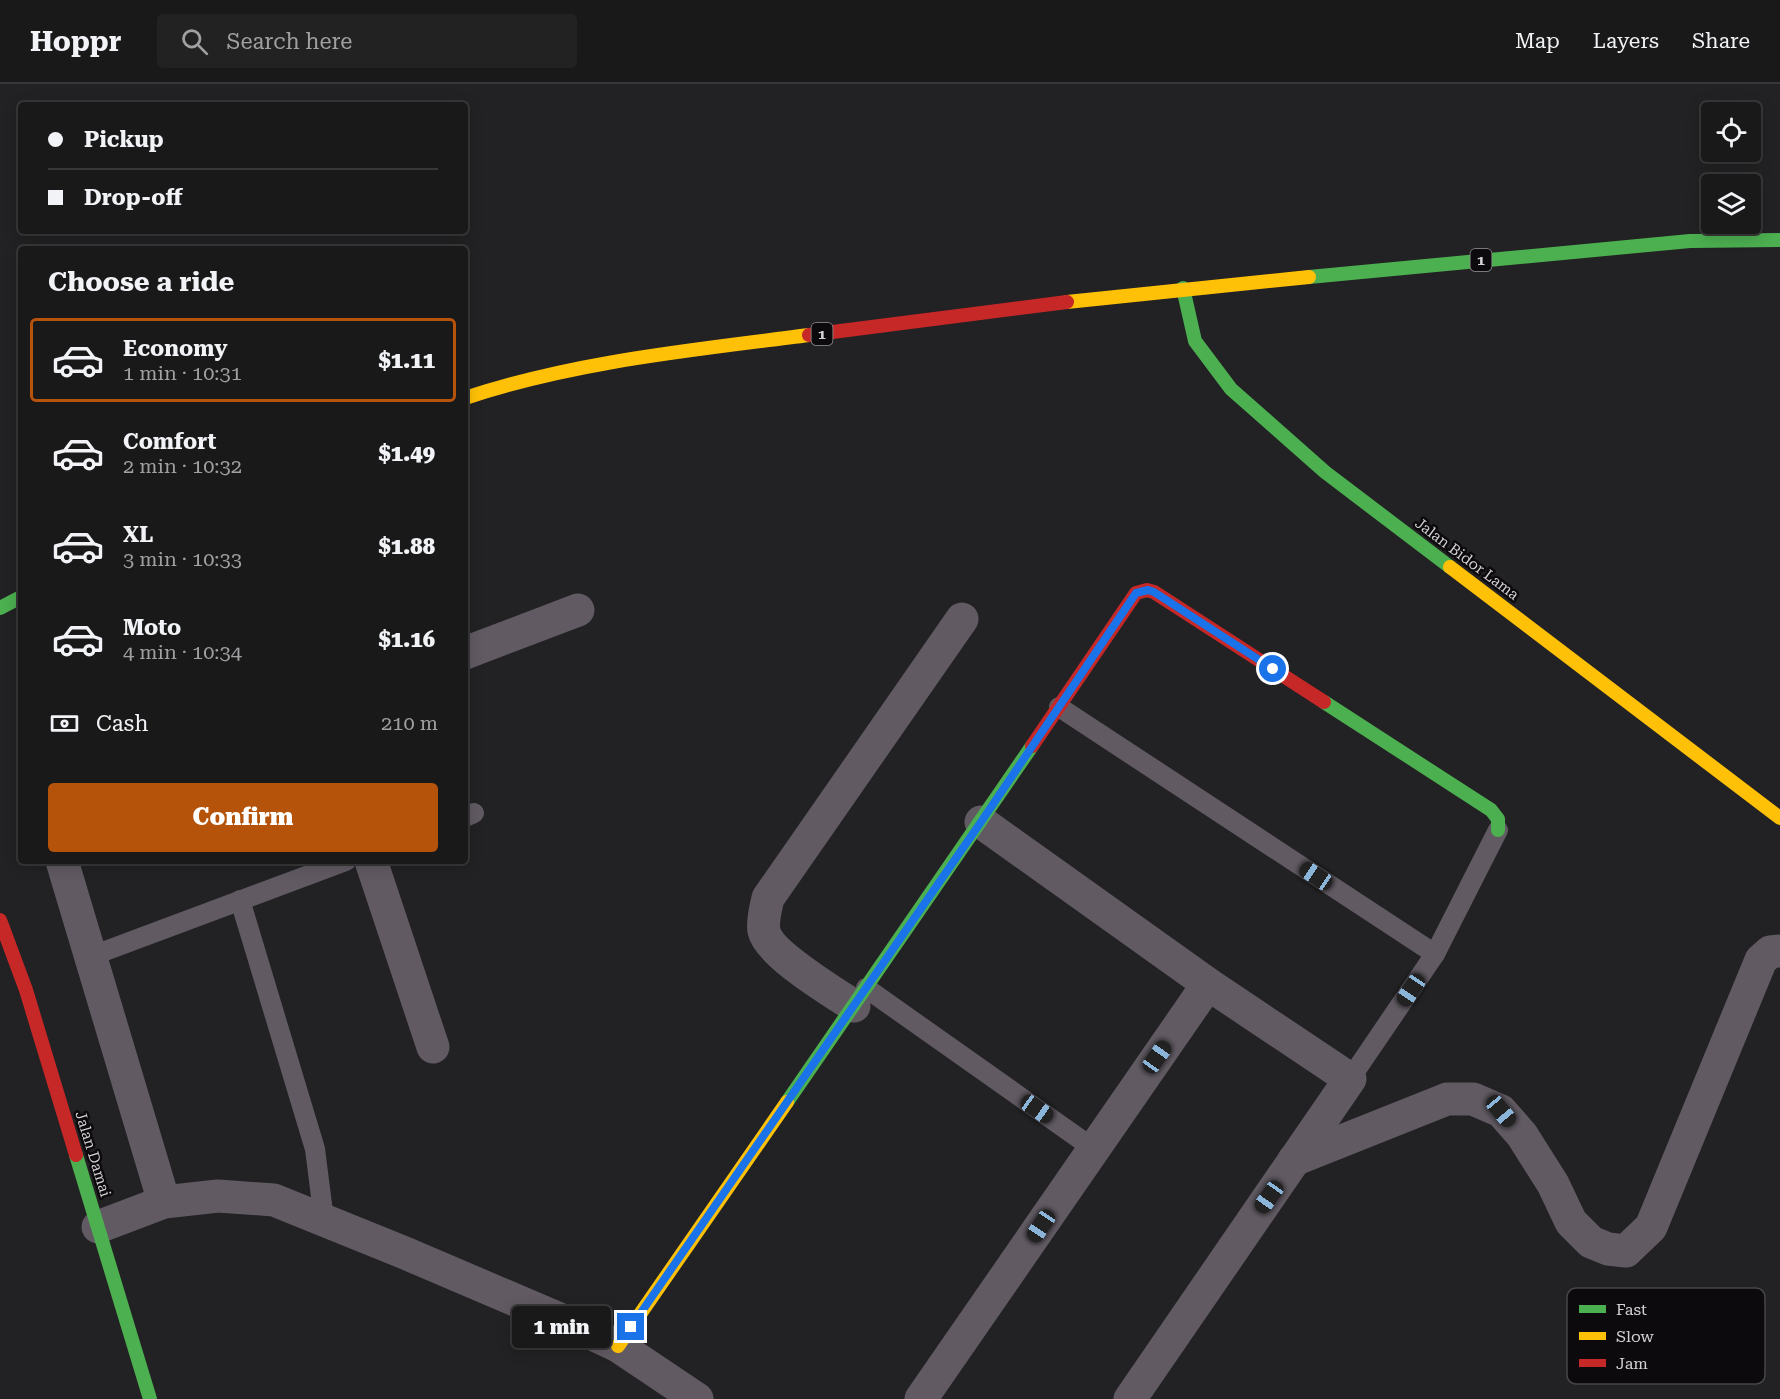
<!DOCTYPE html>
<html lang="en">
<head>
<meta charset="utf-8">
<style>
	body { margin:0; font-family:"Roboto Serif",serif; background:#232223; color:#f1f3f6; height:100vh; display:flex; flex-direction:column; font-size:22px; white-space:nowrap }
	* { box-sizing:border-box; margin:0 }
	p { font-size:20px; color:#9fa0a2 }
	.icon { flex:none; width:33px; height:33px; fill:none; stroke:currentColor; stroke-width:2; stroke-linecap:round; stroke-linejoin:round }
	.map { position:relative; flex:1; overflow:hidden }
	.side { position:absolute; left:18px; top:162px; width:450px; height:618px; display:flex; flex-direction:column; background:#1a191a; border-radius:6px; box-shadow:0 3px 15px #0003,0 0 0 2px #383839 }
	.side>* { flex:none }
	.top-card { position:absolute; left:18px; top:18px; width:450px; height:132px; border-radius:6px; box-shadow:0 3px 15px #0003,0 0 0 2px #383839; display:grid; align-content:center; height:132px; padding:0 30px; background:#1a191a }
	.controls { position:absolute; left:1701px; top:18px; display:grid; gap:12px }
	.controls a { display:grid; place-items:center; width:60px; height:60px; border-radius:6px; background:#1a191a; box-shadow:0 3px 15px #0003,0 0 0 2px #383839; font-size:30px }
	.end { position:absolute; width:27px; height:27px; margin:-14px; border:8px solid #1a73e8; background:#fff; box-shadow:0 0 0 3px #fff }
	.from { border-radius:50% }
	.bubble { position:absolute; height:42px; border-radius:6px; background:#1a191a; box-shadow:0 3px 15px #0003,0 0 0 2px #383839; font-size:20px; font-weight:800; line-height:42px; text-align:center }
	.car { position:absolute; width:18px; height:36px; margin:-18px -9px; border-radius:8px; box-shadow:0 0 4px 2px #0007; background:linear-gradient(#222 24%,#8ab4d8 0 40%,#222 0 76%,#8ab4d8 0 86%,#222 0) }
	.top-card b { display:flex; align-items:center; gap:21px; height:57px; font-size:22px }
	.top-card b+b { border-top:2px solid #383839 }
	.top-card i { width:15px; height:15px; background:#f1f3f6 }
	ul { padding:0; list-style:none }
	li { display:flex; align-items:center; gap:18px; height:84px; margin:0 12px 9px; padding:0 18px; border:3px solid transparent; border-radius:6px }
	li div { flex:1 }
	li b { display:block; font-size:22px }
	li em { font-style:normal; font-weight:800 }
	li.on { border-color:#b45309 }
	li>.icon { width:54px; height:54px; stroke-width:1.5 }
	h2 { padding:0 30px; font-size:27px; line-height:72px }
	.pay { display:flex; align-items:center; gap:15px; height:66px; padding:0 30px; font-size:22px }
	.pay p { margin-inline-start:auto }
	.button { display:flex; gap:12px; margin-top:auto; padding:12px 30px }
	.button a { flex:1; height:69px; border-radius:6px; background:#b45309; color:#fff; font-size:24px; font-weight:800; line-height:69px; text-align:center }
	header { display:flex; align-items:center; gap:36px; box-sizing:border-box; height:84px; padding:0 30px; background:#1a191a; border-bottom:2px solid #383839 }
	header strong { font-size:28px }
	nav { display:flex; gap:33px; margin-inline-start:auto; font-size:21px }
	.search { width:420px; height:54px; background:#232223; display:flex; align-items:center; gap:15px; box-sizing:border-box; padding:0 21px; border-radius:6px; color:#9fa0a2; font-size:22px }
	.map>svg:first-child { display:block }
</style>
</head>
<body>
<header>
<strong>Hoppr</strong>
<div class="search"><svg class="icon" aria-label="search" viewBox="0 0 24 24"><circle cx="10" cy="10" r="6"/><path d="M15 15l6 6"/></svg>Search here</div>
<nav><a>Map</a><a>Layers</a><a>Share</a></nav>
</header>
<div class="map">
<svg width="1780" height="1315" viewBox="0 0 1780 1315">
	<rect width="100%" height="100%" fill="#222123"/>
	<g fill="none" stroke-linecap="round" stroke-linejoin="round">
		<!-- lane -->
		<g stroke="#615a63" stroke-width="20">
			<path d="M1059,623L1435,870"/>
			<path d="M465,733L474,729"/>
			<path d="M240,816L315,1065L324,1136"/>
			<path d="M89,873L346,777"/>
			<path d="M866,904L1094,1065"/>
			<path d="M1350,995L1435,870L1498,746"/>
		</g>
		<!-- street -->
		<g stroke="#615a63" stroke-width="33">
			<path d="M465,569L578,526"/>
			<path d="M981,738L1208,900L1350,995L1130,1315"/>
			<path d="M62,777L164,1118"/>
			<path d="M371,777L433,963"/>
			<path d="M854,922C833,908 769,870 764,847C762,836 766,824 768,814L962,535"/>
			<path d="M1294,1076L1447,1015H1473L1501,1027L1522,1051L1553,1100L1571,1138L1591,1158L1608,1165L1626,1167L1651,1143L1761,876L1770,868L1780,867"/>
			<path d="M98,1143L164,1118L218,1112L274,1116L405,1169L578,1243L618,1262L697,1315"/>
			<path d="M921,1315L1208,900"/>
		</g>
		<!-- fast -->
		<g stroke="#4caf50" stroke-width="14">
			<path d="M1309,193L1690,157L1780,156"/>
			<path d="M1183,204L1195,257L1231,305L1325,388L1450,483"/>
			<path d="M0,524L21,513"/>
			<path d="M1324,618L1491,726L1498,735V746"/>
			<path d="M787,1018L1032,662"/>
			<path d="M76,1071L150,1315"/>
		</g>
		<!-- slow -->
		<g stroke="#ffc107" stroke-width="14">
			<path d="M1067,218L1309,193"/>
			<path d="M465,314C576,277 694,266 809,251"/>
			<path d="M1450,483L1780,734"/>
			<path d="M618,1262L787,1018"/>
		</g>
		<!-- jam -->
		<g stroke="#c62828" stroke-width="14">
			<path d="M809,251L1067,218"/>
			<path d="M1032,662L1136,509L1147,506L1154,508L1324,618"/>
			<path d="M0,836L26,906L76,1071"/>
		</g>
	</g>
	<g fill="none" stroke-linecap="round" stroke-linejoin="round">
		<!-- route -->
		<path stroke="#1a73e8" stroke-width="8" d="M631,1243L981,738L1136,509L1148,506L1154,508L1273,585"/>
	</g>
	<g text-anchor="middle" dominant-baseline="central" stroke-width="5" stroke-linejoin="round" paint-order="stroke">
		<!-- shield labels -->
		<g fill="#0c0a0c" stroke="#979598" stroke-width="1.5">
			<rect x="1470.5" y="165" width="21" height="22" rx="4.5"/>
			<rect x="811.5" y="239" width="21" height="22" rx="4.5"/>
		</g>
		<g font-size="14" font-weight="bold" fill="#d3d1d4">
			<text x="1481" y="176">1</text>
			<text x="822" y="250">1</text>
		</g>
		<!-- street labels -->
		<g font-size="15" fill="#d3d1d4" stroke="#0c0a0c">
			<text transform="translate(1467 475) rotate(37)">Jalan Bidor Lama</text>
			<text transform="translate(93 1070) rotate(73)">Jalan Damai</text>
		</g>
	</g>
	<!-- legend -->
	<rect x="1567" y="1204" width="198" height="96" rx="9" fill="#0c0a0c" stroke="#484648" stroke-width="1.5"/>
	<rect x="1579" y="1221" width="27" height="8" fill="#4caf50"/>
	<rect x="1579" y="1248" width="27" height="8" fill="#ffc107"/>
	<rect x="1579" y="1275" width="27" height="8" fill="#c62828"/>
	<g font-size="16" fill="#d3d1d4">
		<text x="1616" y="1231">Fast</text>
		<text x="1616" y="1258">Slow</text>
		<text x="1616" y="1285">Jam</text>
	</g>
</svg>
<div class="controls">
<a><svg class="icon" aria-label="locate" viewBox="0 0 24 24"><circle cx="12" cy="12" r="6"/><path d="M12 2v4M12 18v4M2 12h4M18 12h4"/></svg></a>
<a><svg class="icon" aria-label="layers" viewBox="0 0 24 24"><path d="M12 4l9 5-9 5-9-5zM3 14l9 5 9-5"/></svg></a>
</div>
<i class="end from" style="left:1273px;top:585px"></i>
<i class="end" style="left:631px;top:1243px"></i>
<div class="bubble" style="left:512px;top:1222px;width:99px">1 min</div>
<i class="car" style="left:1316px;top:792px;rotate:304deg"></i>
<i class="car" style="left:1411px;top:906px;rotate:214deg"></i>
<i class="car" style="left:1157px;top:973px;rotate:35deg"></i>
<i class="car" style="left:1037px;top:1025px;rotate:125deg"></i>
<i class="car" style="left:1501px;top:1027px;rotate:140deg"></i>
<i class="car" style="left:1269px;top:1113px;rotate:215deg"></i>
<i class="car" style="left:1041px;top:1142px;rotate:214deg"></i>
<div class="top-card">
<b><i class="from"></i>Pickup</b>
<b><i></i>Drop-off</b>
</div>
<section class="side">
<h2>Choose a ride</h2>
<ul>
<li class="on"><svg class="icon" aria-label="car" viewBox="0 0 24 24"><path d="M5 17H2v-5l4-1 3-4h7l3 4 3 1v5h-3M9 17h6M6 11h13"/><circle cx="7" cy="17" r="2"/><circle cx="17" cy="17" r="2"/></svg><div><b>Economy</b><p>1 min · 10:31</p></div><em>$1.11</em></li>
<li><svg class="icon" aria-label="car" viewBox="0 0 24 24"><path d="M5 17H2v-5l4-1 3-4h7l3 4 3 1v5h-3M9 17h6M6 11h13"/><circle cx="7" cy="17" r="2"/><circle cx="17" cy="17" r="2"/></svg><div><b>Comfort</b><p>2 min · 10:32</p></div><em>$1.49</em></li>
<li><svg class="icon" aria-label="car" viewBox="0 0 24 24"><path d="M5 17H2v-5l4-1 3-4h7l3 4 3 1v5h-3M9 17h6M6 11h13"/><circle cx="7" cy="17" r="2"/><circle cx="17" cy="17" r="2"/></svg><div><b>XL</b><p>3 min · 10:33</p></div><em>$1.88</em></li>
<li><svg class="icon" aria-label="car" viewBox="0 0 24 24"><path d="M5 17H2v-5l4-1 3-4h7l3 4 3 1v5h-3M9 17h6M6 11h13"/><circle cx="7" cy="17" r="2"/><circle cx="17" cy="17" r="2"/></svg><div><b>Moto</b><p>4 min · 10:34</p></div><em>$1.16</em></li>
</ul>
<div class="pay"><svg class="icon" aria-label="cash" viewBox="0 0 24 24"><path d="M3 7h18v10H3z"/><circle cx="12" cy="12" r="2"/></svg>Cash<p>210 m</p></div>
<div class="button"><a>Confirm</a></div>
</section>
</div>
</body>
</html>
